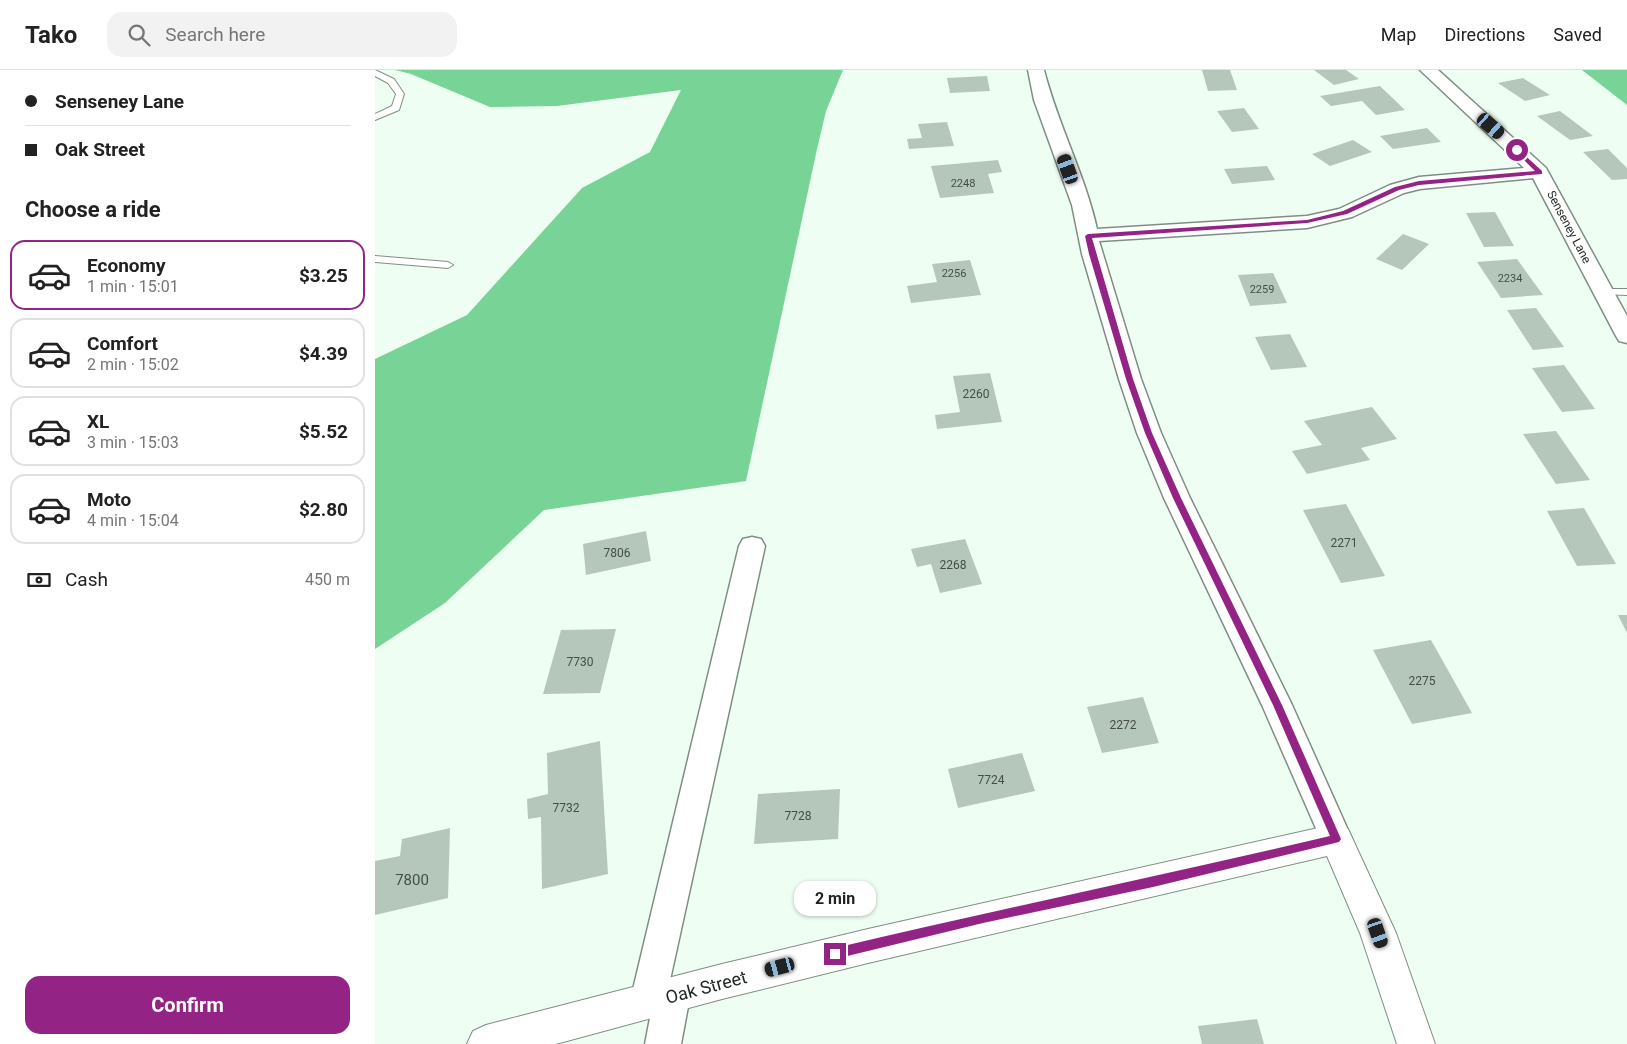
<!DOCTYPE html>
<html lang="en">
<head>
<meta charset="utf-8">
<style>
	body { margin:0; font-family:Roboto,sans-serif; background:#f2f2f2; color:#222; height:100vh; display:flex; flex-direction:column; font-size:19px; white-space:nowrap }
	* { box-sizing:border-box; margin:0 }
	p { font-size:16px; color:#767676 }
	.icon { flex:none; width:28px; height:28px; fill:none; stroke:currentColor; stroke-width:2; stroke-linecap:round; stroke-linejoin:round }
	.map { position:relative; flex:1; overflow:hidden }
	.drawer { display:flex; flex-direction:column; background:#fff; width:375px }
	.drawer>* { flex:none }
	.top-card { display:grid; align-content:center; height:110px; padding:0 25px; background:#fff }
	.end { position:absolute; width:22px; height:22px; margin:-11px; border:6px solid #932485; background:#fff; box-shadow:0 0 0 2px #fff }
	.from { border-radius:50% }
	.bubble { position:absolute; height:35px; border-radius:15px; background:#fff; box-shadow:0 1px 4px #0004; font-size:16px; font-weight:700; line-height:35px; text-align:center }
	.car { position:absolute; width:15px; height:30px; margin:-15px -8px; border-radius:6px; box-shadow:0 0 4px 1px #0007; background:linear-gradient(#222 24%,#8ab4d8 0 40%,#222 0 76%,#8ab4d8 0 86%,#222 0) }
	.top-card b { display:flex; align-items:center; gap:18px; height:48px; font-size:19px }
	.top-card b+b { border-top:1px solid #e0e0e0 }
	.top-card i { width:12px; height:12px; background:#222 }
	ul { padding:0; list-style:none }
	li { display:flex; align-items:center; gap:15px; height:70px; margin:0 10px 8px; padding:0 15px; border:2px solid #e0e0e0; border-radius:15px }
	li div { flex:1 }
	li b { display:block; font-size:19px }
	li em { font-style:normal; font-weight:700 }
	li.on { border-color:#932485 }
	li>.icon { width:45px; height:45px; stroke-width:1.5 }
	h2 { padding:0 25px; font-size:22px; line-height:60px }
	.pay { display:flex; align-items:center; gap:12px; height:55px; padding:0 25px; font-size:19px }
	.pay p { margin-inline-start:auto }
	.primary-button { display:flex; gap:10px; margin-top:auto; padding:10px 25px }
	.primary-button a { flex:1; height:58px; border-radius:15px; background:#932485; color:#fff; font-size:20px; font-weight:700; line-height:58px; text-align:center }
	header { display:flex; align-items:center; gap:30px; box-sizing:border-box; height:70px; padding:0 25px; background:#fff; border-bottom:1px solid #e0e0e0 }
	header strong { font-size:24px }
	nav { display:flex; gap:28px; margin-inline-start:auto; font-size:18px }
	.search { width:350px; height:45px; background:#f2f2f2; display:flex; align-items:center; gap:12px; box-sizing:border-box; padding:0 18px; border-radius:15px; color:#767676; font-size:19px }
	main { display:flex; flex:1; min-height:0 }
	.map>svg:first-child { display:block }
</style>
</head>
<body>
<header>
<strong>Tako</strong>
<div class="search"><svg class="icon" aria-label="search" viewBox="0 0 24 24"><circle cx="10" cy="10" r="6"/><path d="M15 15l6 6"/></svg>Search here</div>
<nav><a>Map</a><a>Directions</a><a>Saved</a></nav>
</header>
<main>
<section class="drawer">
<div class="top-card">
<b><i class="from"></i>Senseney Lane</b>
<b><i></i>Oak Street</b>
</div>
<h2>Choose a ride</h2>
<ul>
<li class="on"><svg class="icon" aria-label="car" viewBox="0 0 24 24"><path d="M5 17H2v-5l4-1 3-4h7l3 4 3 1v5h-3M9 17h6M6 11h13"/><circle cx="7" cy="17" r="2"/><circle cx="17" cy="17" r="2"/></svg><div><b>Economy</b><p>1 min · 15:01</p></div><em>$3.25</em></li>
<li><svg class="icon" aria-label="car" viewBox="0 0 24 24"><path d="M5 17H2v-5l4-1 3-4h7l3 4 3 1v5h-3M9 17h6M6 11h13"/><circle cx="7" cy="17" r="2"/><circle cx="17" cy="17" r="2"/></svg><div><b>Comfort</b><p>2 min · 15:02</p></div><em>$4.39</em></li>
<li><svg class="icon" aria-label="car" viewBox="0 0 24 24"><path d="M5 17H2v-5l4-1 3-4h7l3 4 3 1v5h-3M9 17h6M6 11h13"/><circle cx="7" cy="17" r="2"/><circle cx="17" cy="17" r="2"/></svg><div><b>XL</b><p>3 min · 15:03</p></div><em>$5.52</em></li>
<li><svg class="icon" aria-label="car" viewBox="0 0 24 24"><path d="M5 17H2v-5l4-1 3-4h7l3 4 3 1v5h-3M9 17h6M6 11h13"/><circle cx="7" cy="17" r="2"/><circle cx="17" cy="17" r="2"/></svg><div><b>Moto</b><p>4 min · 15:04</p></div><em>$2.80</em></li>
</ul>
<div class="pay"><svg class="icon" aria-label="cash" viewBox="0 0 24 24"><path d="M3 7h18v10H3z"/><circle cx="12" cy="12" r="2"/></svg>Cash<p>450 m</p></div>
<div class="primary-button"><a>Confirm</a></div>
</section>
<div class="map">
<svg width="1252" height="974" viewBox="0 0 1252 974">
	<rect width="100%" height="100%" fill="#effef3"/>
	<!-- forest -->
	<g fill="#77d496">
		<path d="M20,0H468L451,41L442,79L371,411L169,440L70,533L0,579V289L92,245L207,118L275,82L306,20L182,36L115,37L36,4Z"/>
		<path d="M1207,0H1252V35Z"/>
	</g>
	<!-- building -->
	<g fill="#b5c7ba">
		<path d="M827,0H855L862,20L833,21Z"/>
		<path d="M939,0H971L984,9L959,15Z"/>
		<path d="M612,6L615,21L575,23L572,8Z"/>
		<path d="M1148,8L1175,25L1150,31L1123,13Z"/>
		<path d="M1005,16L1030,40L1001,45L987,31L956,36L945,26Z"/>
		<path d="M869,38L884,59L857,62L842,41Z"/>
		<path d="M1185,41L1218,66L1195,70L1162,46Z"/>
		<path d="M572,52L579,76L534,79L532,69L547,68L543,54Z"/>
		<path d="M1052,58L1066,72L1018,79L1005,66Z"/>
		<path d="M978,70L997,82L955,96L937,84Z"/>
		<path d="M1233,79L1252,98V109L1237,110L1208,82Z"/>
		<path d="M623,90L627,102L613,104L619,123L565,128L556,96Z"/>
		<path d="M892,96L900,110L857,114L849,99Z"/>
		<path d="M1120,142L1139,176L1109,177L1091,143Z"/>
		<path d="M1028,164L1054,174L1027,200L1001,189Z"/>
		<path d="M1142,189L1168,225L1126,228L1102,192Z"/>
		<path d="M595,190L606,225L536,233L532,216L562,212L557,194Z"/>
		<path d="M898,203L912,233L875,236L863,205Z"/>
		<path d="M1161,238L1189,277L1158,280L1132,240Z"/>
		<path d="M915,264L932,297L896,300L880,267Z"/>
		<path d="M1189,295L1220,339L1187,342L1157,298Z"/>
		<path d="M615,303L627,352L562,359L560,345L585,342L578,306Z"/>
		<path d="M997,337L1022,369L986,378L995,390L932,404L917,381L947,375L929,351Z"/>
		<path d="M1181,361L1215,410L1181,414L1148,364Z"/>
		<path d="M971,434L1010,506L966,513L928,440Z"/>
		<path d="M1209,438L1241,494L1202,496L1172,441Z"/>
		<path d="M271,461L276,491L211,505L208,474Z"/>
		<path d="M590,469L607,514L565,523L556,494L542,497L536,479Z"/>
		<path d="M1243,545H1252V563Z"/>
		<path d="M241,559L225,623L168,624L186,560Z"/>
		<path d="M1056,570L1097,643L1037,654L998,580Z"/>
		<path d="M768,627L784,673L727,683L712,637Z"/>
		<path d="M225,671L233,804L167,819L166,747L153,749L152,729L173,724L172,683Z"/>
		<path d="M647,683L660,721L583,738L573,699Z"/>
		<path d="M465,719L463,769L379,774L383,724Z"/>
		<path d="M75,758L73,828L0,845V791L25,786L27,769Z"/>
		<path d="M882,949L889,974H827L823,956Z"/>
	</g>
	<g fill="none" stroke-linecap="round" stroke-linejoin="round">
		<!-- lane casing -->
		<g stroke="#7e8f82" stroke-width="2">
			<g id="lane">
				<path d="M0,0L19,9L29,24L24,40L0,50V44L17,36L21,24L13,13L0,6Z"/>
				<path d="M0,186L73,192L78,195L73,198L0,192Z"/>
				<path d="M1228,219H1252V225L1224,224L1223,222L1224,220Z"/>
			</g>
		</g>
		<!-- street casing -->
		<g stroke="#7e8f82" stroke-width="3">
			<g id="street">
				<path d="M653,0H669C683,55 710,105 722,159L932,146L964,139L1015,115L1044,107L1149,98L1045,0H1063L1171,98L1252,246V273L1244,271L1241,266L1158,108L1045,119L1029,123L977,147L932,158L724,171L766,309L786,363L815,428L917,635L977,769L972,779L961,783L950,779L887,635L789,428L762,363L744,309L707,184L697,135L659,30Z"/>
				<path d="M377,467L386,469L390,476L295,910L309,914L315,926L306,974H270L275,948L261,944L255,932L364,476L368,469Z"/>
			</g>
		</g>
		<!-- secondary casing -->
		<g stroke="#7e8f82" stroke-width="2">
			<path id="secondary" d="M961,754L973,759L1021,863L1060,974H1022L985,863L952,786L493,893L347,929L181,974H92L98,961L111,955L347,894L493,859Z"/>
		</g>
		<!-- lane -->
		<use href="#lane" fill="#fff" fill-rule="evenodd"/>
		<!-- street -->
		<use href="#street" fill="#fff" fill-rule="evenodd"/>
		<!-- secondary -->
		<use href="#secondary" fill="#fff" fill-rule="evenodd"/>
	</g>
	<!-- route -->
	<path fill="#932485" d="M1142,78L1167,101V104L1044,115L1024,120L972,144L932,153L717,168L758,309L777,363L806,428L907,635L966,769L964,772L778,817L608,853L460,889L456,887L454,884L456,880L460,878C624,839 790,805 955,766L898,635L798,428L770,363L751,309L714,184L710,166L713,164L932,150L968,141L1020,117L1044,111L1160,101L1140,81Z"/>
	<g text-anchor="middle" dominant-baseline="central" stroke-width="5" stroke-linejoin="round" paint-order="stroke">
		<!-- far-number labels -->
		<g font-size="11" fill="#444e47">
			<text x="588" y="113">2248</text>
			<text x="579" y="203">2256</text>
			<text x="1135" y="208">2234</text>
			<text x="887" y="219">2259</text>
		</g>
		<!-- far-street labels -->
		<g font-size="12" fill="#1f2621" stroke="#fff">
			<text transform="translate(1194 157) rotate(62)">Senseney Lane</text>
		</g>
		<!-- number labels -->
		<g font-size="12" fill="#444e47">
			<text x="601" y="324">2260</text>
			<text x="969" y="473">2271</text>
			<text x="242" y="483">7806</text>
			<text x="578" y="495">2268</text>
			<text x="205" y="592">7730</text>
			<text x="1047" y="611">2275</text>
			<text x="748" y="655">2272</text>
			<text x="616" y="710">7724</text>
			<text x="191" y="738">7732</text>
			<text x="423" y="746">7728</text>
		</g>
		<!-- near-number labels -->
		<g font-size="15" fill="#444e47">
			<text x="37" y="810">7800</text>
		</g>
		<!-- near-street labels -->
		<g font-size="18" fill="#1f2621" stroke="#fff">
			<text transform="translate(331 917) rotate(-15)">Oak Street</text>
		</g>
	</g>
</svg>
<i class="end from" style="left:1142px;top:80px"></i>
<i class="end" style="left:460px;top:884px"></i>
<div class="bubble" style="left:419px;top:811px;width:82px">2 min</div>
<i class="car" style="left:1116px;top:56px;rotate:131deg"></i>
<i class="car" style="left:693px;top:99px;rotate:340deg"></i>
<i class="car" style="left:1003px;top:863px;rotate:161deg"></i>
<i class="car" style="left:405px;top:897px;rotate:255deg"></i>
</div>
</main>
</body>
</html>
